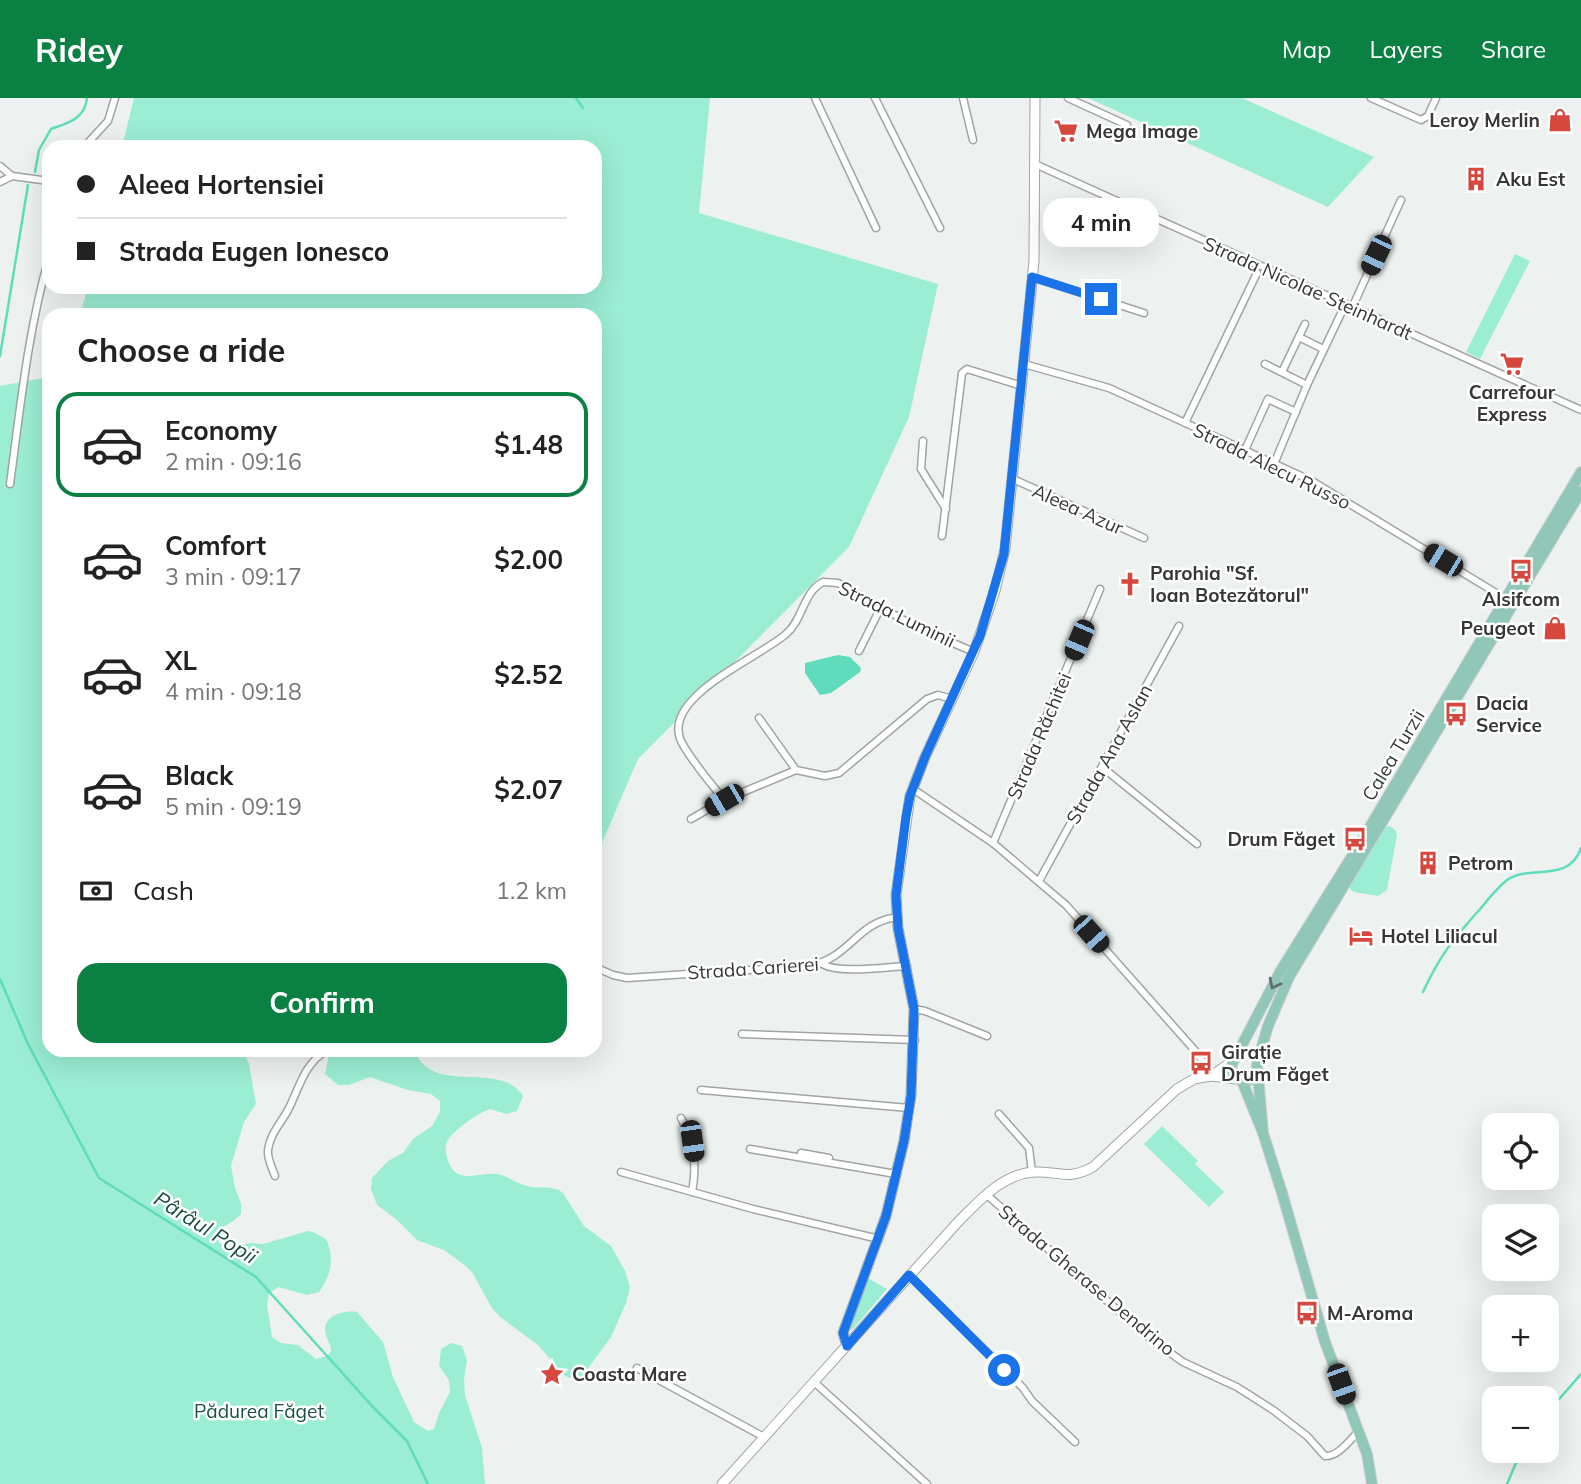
<!DOCTYPE html>
<html lang="en">
<head>
<meta charset="utf-8">
<style>
	body { margin:0; font-family:Mulish,sans-serif; background:#f6f6f6; color:#222; height:100vh; display:flex; flex-direction:column; font-size:26px; white-space:nowrap }
	* { box-sizing:border-box; margin:0 }
	p { font-size:23px; color:#767676 }
	.icon { flex:none; width:38px; height:38px; fill:none; stroke:currentColor; stroke-width:2; stroke-linecap:round; stroke-linejoin:round }
	.map { position:relative; flex:1; overflow:hidden }
	.side { position:absolute; left:42px; top:210px; width:560px; height:749px; display:flex; flex-direction:column; background:#fff; border-radius:21px; box-shadow:0 7px 28px #0002 }
	.side>* { flex:none }
	.hud { position:absolute; left:42px; top:42px; width:560px; height:154px; border-radius:21px; box-shadow:0 7px 28px #0002; display:grid; align-content:center; height:154px; padding:0 35px; background:#fff }
	.tools { position:absolute; left:1482px; top:1015px; display:grid; gap:14px }
	.tools a { display:grid; place-items:center; width:77px; height:77px; border-radius:14px; background:#fff; box-shadow:0 7px 28px #0002; font-size:35px }
	.end { position:absolute; width:32px; height:32px; margin:-16px; border:9px solid #1a73e8; background:#fff; box-shadow:0 0 0 4px #fff }
	.from { border-radius:50% }
	.bubble { position:absolute; height:49px; border-radius:21px; background:#fff; box-shadow:0 7px 28px #0002; font-size:23px; font-weight:700; line-height:49px; text-align:center }
	.car { position:absolute; width:21px; height:42px; margin:-21px -10px; border-radius:9px; box-shadow:0 0 5px 2px #0007; background:linear-gradient(#222 24%,#8ab4d8 0 40%,#222 0 76%,#8ab4d8 0 86%,#222 0) }
	.hud b { display:flex; align-items:center; gap:24px; height:66px; font-size:26px }
	.hud b+b { border-top:2px solid #e0e0e0 }
	.hud i { width:18px; height:18px; background:#222 }
	ul { padding:0; list-style:none }
	li { display:flex; align-items:center; gap:21px; height:105px; margin:0 14px 10px; padding:0 21px; border:4px solid transparent; border-radius:21px }
	li div { flex:1 }
	li b { display:block; font-size:26px }
	li em { font-style:normal; font-weight:700 }
	li.on { border-color:#0b8043 }
	li>.icon { width:63px; height:63px; stroke-width:1.5 }
	h2 { padding:0 35px; font-size:32px; line-height:84px }
	.pay { display:flex; align-items:center; gap:18px; height:77px; padding:0 35px; font-size:26px }
	.pay p { margin-inline-start:auto }
	.cta { display:flex; gap:14px; margin-top:auto; padding:14px 35px }
	.cta a { flex:1; height:80px; border-radius:21px; background:#0b8043; color:#fff; font-size:28px; font-weight:700; line-height:80px; text-align:center }
	header { display:flex; align-items:center; gap:42px; box-sizing:border-box; height:98px; padding:0 35px; background:#0b8043; color:#fff }
	header strong { font-size:33px }
	nav { display:flex; gap:38px; margin-inline-start:auto; font-size:24px }
	.map>svg:first-child { display:block }
</style>
</head>
<body>
<header>
<strong>Ridey</strong>
<nav><a>Map</a><a>Layers</a><a>Share</a></nav>
</header>
<div class="map">
<svg width="1581" height="1386" viewBox="0 0 1581 1386">
	<rect width="100%" height="100%" fill="#edf2f0"/>
	<!-- green -->
	<g fill="#9bedd4">
		<path d="M134,0H710L699,115L938,186L909,319L849,449L638,661L595,761V217H80L88,189H595V49H122Z"/>
		<path d="M1088,0H1242L1374,59L1328,109Z"/>
		<path d="M1515,156L1530,163L1480,261L1466,254Z"/>
		<path d="M49,279V952H243L249,966L256,1006L244,1024L231,1068L235,1090L241,1105V1116C231,1128 216,1126 219,1145L229,1149L251,1145L263,1146L308,1133L313,1134L326,1141C335,1159 331,1178 319,1194L307,1197L279,1189L269,1195L267,1206L272,1239L281,1245L298,1247L316,1261L327,1258L331,1253C331,1246 325,1238 325,1231C326,1216 346,1212 357,1214L383,1244L393,1279L414,1324L428,1333L434,1331L439,1315L450,1294L449,1282L439,1268L441,1251L451,1245L462,1248L467,1263L464,1280L465,1297L482,1350L485,1386H0V288Z"/>
		<path d="M1390,728L1396,733L1397,737L1387,792L1378,798L1354,794L1350,791V788L1384,729Z"/>
		<path d="M330,952H415C430,999 500,961 523,998L517,1013L506,1016L490,1011C478,1015 452,1033 447,1044C445,1049 445,1054 447,1059C454,1089 478,1074 497,1076C508,1078 517,1086 527,1088C541,1092 551,1086 563,1095L584,1128L611,1148L625,1173L630,1189L626,1205L611,1239L581,1280L576,1282L565,1278L538,1247L500,1219L492,1210L472,1174L463,1166L444,1152L417,1142L396,1121L377,1107L371,1091L372,1080L388,1063L403,1055L413,1041L432,1028L440,1014V1003L431,996L408,992L370,979L349,987H338L325,976Z"/>
		<path d="M1162,1028L1198,1063L1195,1066L1224,1094L1209,1109L1144,1046Z"/>
		<path d="M868,1180L887,1191L852,1232L848,1228Z"/>
	</g>
	<!-- water -->
	<path fill="#5edcbb" d="M838,557L850,559L861,570L860,574L831,595L820,597L805,575V565Z"/>
	<g fill="none" stroke-linecap="round" stroke-linejoin="round">
		<!-- stream -->
		<g stroke="#5edcbb" stroke-width="2.5">
			<path d="M576,0L583,10"/>
			<path d="M35,74L39,52L51,31C68,25 85,21 87,0"/>
			<path d="M0,258L28,87"/>
			<path d="M0,881L28,946L99,1080L256,1179L372,1308L407,1343L428,1386"/>
			<path d="M1423,894C1440,857 1454,840 1481,810C1489,800 1497,790 1507,782C1530,766 1569,786 1581,750"/>
			<path d="M1547,1315L1581,1276"/>
			<path d="M1507,1386L1521,1353"/>
		</g>
		<!-- street casing -->
		<g stroke="#a0a5a3" stroke-width="9">
			<g id="street">
				<path d="M815,0L876,130"/>
				<path d="M875,0L940,130"/>
				<path d="M963,0L973,42"/>
				<path d="M1068,0L1127,27"/>
				<path d="M1371,0L1421,22L1428,18L1436,0"/>
				<path d="M84,49L108,23L115,0"/>
				<path d="M1035,66L1581,312"/>
				<path d="M0,68L12,78"/>
				<path d="M12,78L49,83"/>
				<path d="M0,84L12,78"/>
				<path d="M1032,179L1144,215"/>
				<path d="M1352,210L1401,102"/>
				<path d="M1299,239L1323,251"/>
				<path d="M1024,266L1109,290L1312,383L1506,501"/>
				<path d="M1265,266L1307,287"/>
				<path d="M1282,274L1305,226"/>
				<path d="M1185,325L1257,175"/>
				<path d="M923,343L921,371L946,411"/>
				<path d="M1245,352L1268,301L1296,314"/>
				<path d="M1274,366L1307,287L1345,207"/>
				<path d="M1013,381L1144,440"/>
				<path d="M10,386C20,311 28,233 49,159"/>
				<path d="M942,438L962,275L967,271L1022,288"/>
				<path d="M859,553L881,509"/>
				<path d="M952,601L938,597L927,601L839,675L825,678L796,672L724,702C710,684 693,665 682,645C658,600 759,560 786,536C803,522 803,494 823,484L838,485L916,529L974,554"/>
				<path d="M759,620L796,672"/>
				<path d="M1102,669L1197,746"/>
				<path d="M913,691L993,745L1066,807L1198,956L1211,978"/>
				<path d="M691,721L724,702"/>
				<path d="M993,745L1100,491"/>
				<path d="M1039,783L1179,528"/>
				<path d="M822,866C840,876 885,869 907,868"/>
				<path d="M595,869L613,877L627,880L809,868C852,859 855,825 897,819"/>
				<path d="M914,911L925,913L987,938"/>
				<path d="M742,936L915,942"/>
				<path d="M701,992L909,1010"/>
				<path d="M999,1016L1029,1050L1032,1074"/>
				<path d="M681,1020C695,1044 697,1068 692,1094"/>
				<path d="M750,1051L896,1076"/>
				<path d="M801,1055L829,1060"/>
				<path d="M621,1074L753,1111L879,1141"/>
				<path d="M275,1078C272,1070 267,1060 268,1052C270,1036 281,1025 288,1012C300,989 303,967 327,952"/>
				<path d="M987,1097L1148,1239L1183,1264L1237,1289L1273,1312L1307,1338L1325,1358C1338,1359 1350,1342 1359,1333"/>
				<path d="M909,1177L1023,1290L1032,1303L1075,1344"/>
				<path d="M637,1270L764,1339"/>
				<path d="M814,1284L927,1386"/>
			</g>
		</g>
		<!-- secondary casing -->
		<g stroke="#a0a5a3" stroke-width="11">
			<g id="secondary">
				<path d="M1211,978L1236,981"/>
				<path d="M847,1248L843,1235L886,1118L904,1043L911,997L914,911L898,830L896,797L910,698L925,659L974,554L995,493L1005,451L1034,163L1035,0"/>
				<path d="M722,1386L958,1124C979,1103 1003,1075 1035,1074C1061,1073 1067,1083 1093,1069L1177,991L1194,981L1211,978L1233,963"/>
			</g>
		</g>
		<!-- primary casing -->
		<g stroke="#cfcfcf" stroke-width="12">
			<g id="primary">
				<path d="M1257,973L1250,982L1242,983L1233,977L1231,968L1280,874L1361,744L1581,374"/>
				<path d="M1242,983L1263,1035L1282,1095L1325,1244L1367,1356L1372,1386"/>
				<path d="M1263,1035L1257,966L1268,928L1289,879L1581,393"/>
			</g>
		</g>
		<!-- street -->
		<use href="#street" stroke="#fff" stroke-width="6"/>
		<!-- secondary -->
		<use href="#secondary" stroke="#fff" stroke-width="9"/>
		<!-- primary -->
		<use href="#primary" stroke="#91c7b8" stroke-width="10"/>
	</g>
	<!-- one-way arrows -->
	<defs><path id="oneway-chevron" d="M-2-3.5L2.5 0L-2 3.5" fill="none" stroke-width="1.6" stroke-linecap="round" stroke-linejoin="round" transform="scale(1.75)"/></defs>
	<use stroke="#5a716b" href="#oneway-chevron" transform="translate(1274 886) rotate(117)"/>
	<g fill="none" stroke-linecap="round" stroke-linejoin="round">
		<!-- route -->
		<path stroke="#1a73e8" stroke-width="9" d="M1004,1272L909,1177L847,1248L843,1235L886,1118L904,1043L911,998L914,911L898,830L896,797L906,719L910,698L925,659L980,538L1004,456L1032,179L1101,201"/>
	</g>
	<!-- icons -->
	<defs>
		<g id="shop-bare" transform="scale(1.89)"><path d="M-5-2.5h2.3a2.7 3.5 0 0 1 5.4 0H5L5.5 6h-11ZM-1.5-2.5h3a1.5 2.3 0 0 0-3 0Z" fill="#d6483e" stroke="#fff" stroke-width="2.5" paint-order="stroke"/></g>
		<g id="supermarket-bare" transform="scale(1.89)"><path d="M-6-5.5h2.5l.6 2H6L4.5 2H-2.5L-4.4-4H-6ZM-1.5 3.2a1.3 1.3 0 1 0 .1 0ZM3 3.2a1.3 1.3 0 1 0 .1 0Z" fill="#d6483e" stroke="#fff" stroke-width="2.5" paint-order="stroke"/></g>
		<g id="building-bare" transform="scale(1.89)"><path d="M-4-6H4V6H1V3H-1V6H-4ZM-2.5-4.3h1.7v1.8h-1.7ZM.8-4.3h1.7v1.8H.8ZM-2.5-1h1.7V.8h-1.7ZM.8-1h1.7V.8H.8Z" fill="#d6483e" stroke="#fff" stroke-width="2.5" paint-order="stroke"/></g>
		<g id="bus-bare" transform="scale(1.89)"><path d="M-5-6H5V4H4V6H2V4H-2V6H-4V4H-5ZM-3.5-4V0h7V-4ZM-3.5 1.2v1.5H-2V1.2ZM2 1.2v1.5H3.5V1.2Z" fill="#d6483e" stroke="#fff" stroke-width="2.5" paint-order="stroke"/></g>
		<g id="church-bare" transform="scale(1.89)"><path d="M-1.2-6h2.4v3.5h3.3v2.4h-3.3V6h-2.4V-.1h-3.3v-2.4h3.3Z" fill="#d6483e" stroke="#fff" stroke-width="2.5" paint-order="stroke"/></g>
		<g id="hotel-bare" transform="scale(1.89)"><path d="M-6-4.5h1.5V1H6V5H4.5V3h-9V5H-6ZM-4 0a1.8 1.8 0 1 1 3.6 0ZM.5 0V-2.5h3Q6-2.5 6 0Z" fill="#d6483e" stroke="#fff" stroke-width="2.5" paint-order="stroke"/></g>
		<g id="sight-bare" transform="scale(1.89)"><path d="M0-6L1.8-2.2L6-1.7L2.9 1.2L3.7 5.4L0 3.3L-3.7 5.4L-2.9 1.2L-6-1.7L-1.8-2.2Z" fill="#d6483e" stroke="#fff" stroke-width="2.5" paint-order="stroke"/></g>
	</defs>
	<g fill-rule="evenodd">
		<use href="#shop-bare" x="1560" y="22"/>
		<use href="#supermarket-bare" x="1066" y="33"/>
		<use href="#building-bare" x="1476" y="81"/>
		<use href="#supermarket-bare" x="1512" y="266"/>
		<use href="#bus-bare" x="1521" y="473"/>
		<use href="#church-bare" x="1130" y="486"/>
		<use href="#shop-bare" x="1555" y="530"/>
		<use href="#bus-bare" x="1456" y="616"/>
		<use href="#bus-bare" x="1355" y="741"/>
		<use href="#building-bare" x="1428" y="765"/>
		<use href="#hotel-bare" x="1361" y="838"/>
		<use href="#bus-bare" x="1201" y="965"/>
		<use href="#bus-bare" x="1307" y="1215"/>
		<use href="#sight-bare" x="552" y="1276"/>
	</g>
	<g text-anchor="middle" dominant-baseline="central" stroke-width="5" stroke-linejoin="round" paint-order="stroke">
		<!-- poi labels -->
		<g font-size="19" font-weight="bold" fill="#363837" stroke="#fff" text-anchor="start">
			<text x="1540" y="22" text-anchor="end">Leroy Merlin</text>
			<text x="1086" y="33">Mega Image</text>
			<text x="1496" y="81">Aku Est</text>
			<text x="1512" y="294" text-anchor="middle">Carrefour<tspan x="1512" dy="22">Express</tspan></text>
			<text x="1150" y="475">Parohia "Sf.<tspan x="1150" dy="22">Ioan Botezătorul"</tspan></text>
			<text x="1521" y="501" text-anchor="middle">Alsifcom</text>
			<text x="1535" y="530" text-anchor="end">Peugeot</text>
			<text x="1476" y="605">Dacia<tspan x="1476" dy="22">Service</tspan></text>
			<text x="1335" y="741" text-anchor="end">Drum Făget</text>
			<text x="1448" y="765">Petrom</text>
			<text x="1381" y="838">Hotel Liliacul</text>
			<text x="1221" y="954">Girație<tspan x="1221" dy="22">Drum Făget</tspan></text>
			<text x="1327" y="1215">M-Aroma</text>
			<text x="572" y="1276">Coasta Mare</text>
		</g>
		<!-- street labels -->
		<g font-size="19" fill="#363837" stroke="#fff">
			<text transform="translate(1308 190) rotate(24)">Strada Nicolae Steinhardt</text>
			<text transform="translate(1272 368) rotate(26)">Strada Alecu Russo</text>
			<text transform="translate(1078 411) rotate(24)">Aleea Azur</text>
			<text transform="translate(897 516) rotate(26)">Strada Luminii</text>
			<text transform="translate(1039 638) rotate(-67)">Strada Răchitei</text>
			<text transform="translate(1109 656) rotate(-61)">Strada Ana Aslan</text>
			<text transform="translate(1393 657) rotate(-59)">Calea Turzii</text>
			<text transform="translate(753 870) rotate(-4)">Strada Carierei</text>
			<text transform="translate(1087 1182) rotate(40)">Strada Gherase Dendrino</text>
		</g>
		<!-- park labels -->
		<g font-size="19" fill="#1a4f41" stroke="#fff">
			<text x="259" y="1313">Pădurea Făget</text>
		</g>
		<!-- water labels -->
		<g font-size="21" font-style="italic" fill="#164c3e" stroke="#fff">
			<text transform="translate(206 1129) rotate(32)">Pârâul Popii</text>
		</g>
	</g>
</svg>
<div class="tools">
<a><svg class="icon" aria-label="locate" viewBox="0 0 24 24"><circle cx="12" cy="12" r="6"/><path d="M12 2v4M12 18v4M2 12h4M18 12h4"/></svg></a>
<a><svg class="icon" aria-label="layers" viewBox="0 0 24 24"><path d="M12 4l9 5-9 5-9-5zM3 14l9 5 9-5"/></svg></a>
<a>+</a>
<a>−</a>
</div>
<i class="end from" style="left:1004px;top:1272px"></i>
<i class="end" style="left:1101px;top:201px"></i>
<div class="bubble" style="left:1043px;top:100px;width:116px">4 min</div>
<i class="car" style="left:1376px;top:157px;rotate:205deg"></i>
<i class="car" style="left:1443px;top:462px;rotate:301deg"></i>
<i class="car" style="left:1079px;top:542px;rotate:203deg"></i>
<i class="car" style="left:724px;top:702px;rotate:240deg"></i>
<i class="car" style="left:1091px;top:836px;rotate:138deg"></i>
<i class="car" style="left:692px;top:1043px;rotate:172deg"></i>
<i class="car" style="left:1341px;top:1286px;rotate:160deg"></i>
<div class="hud">
<b><i class="from"></i>Aleea Hortensiei</b>
<b><i></i>Strada Eugen Ionesco</b>
</div>
<section class="side">
<h2>Choose a ride</h2>
<ul>
<li class="on"><svg class="icon" aria-label="car" viewBox="0 0 24 24"><path d="M5 17H2v-5l4-1 3-4h7l3 4 3 1v5h-3M9 17h6M6 11h13"/><circle cx="7" cy="17" r="2"/><circle cx="17" cy="17" r="2"/></svg><div><b>Economy</b><p>2 min · 09:16</p></div><em>$1.48</em></li>
<li><svg class="icon" aria-label="car" viewBox="0 0 24 24"><path d="M5 17H2v-5l4-1 3-4h7l3 4 3 1v5h-3M9 17h6M6 11h13"/><circle cx="7" cy="17" r="2"/><circle cx="17" cy="17" r="2"/></svg><div><b>Comfort</b><p>3 min · 09:17</p></div><em>$2.00</em></li>
<li><svg class="icon" aria-label="car" viewBox="0 0 24 24"><path d="M5 17H2v-5l4-1 3-4h7l3 4 3 1v5h-3M9 17h6M6 11h13"/><circle cx="7" cy="17" r="2"/><circle cx="17" cy="17" r="2"/></svg><div><b>XL</b><p>4 min · 09:18</p></div><em>$2.52</em></li>
<li><svg class="icon" aria-label="car" viewBox="0 0 24 24"><path d="M5 17H2v-5l4-1 3-4h7l3 4 3 1v5h-3M9 17h6M6 11h13"/><circle cx="7" cy="17" r="2"/><circle cx="17" cy="17" r="2"/></svg><div><b>Black</b><p>5 min · 09:19</p></div><em>$2.07</em></li>
</ul>
<div class="pay"><svg class="icon" aria-label="cash" viewBox="0 0 24 24"><path d="M3 7h18v10H3z"/><circle cx="12" cy="12" r="2"/></svg>Cash<p>1.2 km</p></div>
<div class="cta"><a>Confirm</a></div>
</section>
</div>
</body>
</html>
